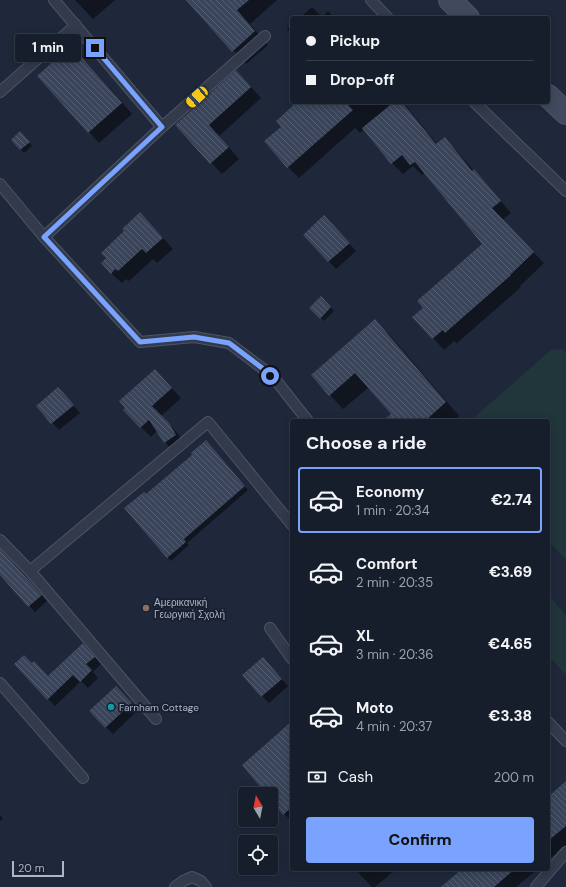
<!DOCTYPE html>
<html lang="en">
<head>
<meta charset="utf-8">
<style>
	body { margin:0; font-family:"DM Sans",sans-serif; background:#232b38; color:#f1f3f6; height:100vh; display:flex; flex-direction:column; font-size:15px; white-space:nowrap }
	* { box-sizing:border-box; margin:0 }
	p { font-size:13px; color:#9ea2a9 }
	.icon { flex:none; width:22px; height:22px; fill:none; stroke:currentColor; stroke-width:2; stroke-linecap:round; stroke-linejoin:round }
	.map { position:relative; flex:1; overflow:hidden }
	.drawer { position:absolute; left:290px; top:419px; width:260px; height:452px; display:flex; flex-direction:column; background:#161e2c; border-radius:4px; box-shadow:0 2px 10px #0003,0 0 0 1px #353c48 }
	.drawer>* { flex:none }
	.hud { position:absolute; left:290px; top:16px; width:260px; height:88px; border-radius:4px; box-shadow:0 2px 10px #0003,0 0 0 1px #353c48; display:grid; align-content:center; height:88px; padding:0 16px; background:#161e2c }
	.needle { width:26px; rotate:350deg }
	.tools { position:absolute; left:238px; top:787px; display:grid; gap:8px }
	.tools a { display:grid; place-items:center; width:40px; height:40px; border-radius:4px; background:#161e2c; box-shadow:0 2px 10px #0003,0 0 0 1px #353c48; font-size:20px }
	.scale { position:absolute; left:12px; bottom:10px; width:52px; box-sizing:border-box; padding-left:4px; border:2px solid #adb5c7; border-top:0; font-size:11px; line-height:14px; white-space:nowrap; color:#adb5c7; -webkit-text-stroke:3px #181f2f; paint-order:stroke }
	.end { position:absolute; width:18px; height:18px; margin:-9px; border:5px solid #7aa2ff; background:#111; box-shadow:0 0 0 2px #111 }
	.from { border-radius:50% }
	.bubble { position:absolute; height:28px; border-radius:4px; background:#161e2c; box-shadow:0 2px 10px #0003,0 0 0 1px #353c48; font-size:13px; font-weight:800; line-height:28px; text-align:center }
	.car { position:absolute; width:12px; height:24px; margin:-12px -6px; border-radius:5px; box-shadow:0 0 3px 1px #0007; background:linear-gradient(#f5c518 24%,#345 0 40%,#f5c518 0 76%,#345 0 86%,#f5c518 0) }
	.hud b { display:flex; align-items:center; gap:14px; height:38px; font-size:15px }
	.hud b+b { border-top:1px solid #353c48 }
	.hud i { width:10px; height:10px; background:#f1f3f6 }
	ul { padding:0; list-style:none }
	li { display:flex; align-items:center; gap:12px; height:66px; margin:0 8px 6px; padding:0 8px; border:2px solid transparent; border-radius:4px }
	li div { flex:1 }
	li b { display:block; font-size:15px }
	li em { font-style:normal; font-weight:800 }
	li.on { border-color:#7aa2ff }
	li>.icon { width:36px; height:36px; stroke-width:1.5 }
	h2 { padding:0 16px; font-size:18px; line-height:48px }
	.pay { display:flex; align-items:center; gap:10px; height:44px; padding:0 16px; font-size:15px }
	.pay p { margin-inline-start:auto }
	.action { display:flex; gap:8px; margin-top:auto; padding:8px 16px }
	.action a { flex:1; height:46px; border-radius:4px; background:#7aa2ff; color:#111; font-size:16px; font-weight:800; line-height:46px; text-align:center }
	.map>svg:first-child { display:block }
</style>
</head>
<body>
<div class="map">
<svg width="566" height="887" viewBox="0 0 566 887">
	<defs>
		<pattern id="building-back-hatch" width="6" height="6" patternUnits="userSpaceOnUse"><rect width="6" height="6" fill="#3a455b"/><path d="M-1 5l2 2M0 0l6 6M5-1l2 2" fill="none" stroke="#545e71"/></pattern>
	</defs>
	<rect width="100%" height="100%" fill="#1e283a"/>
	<!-- green -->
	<g fill="#20363b">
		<path d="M561,349L566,351V560L548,540V421H470L551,350Z"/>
		<path d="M551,598L566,616V675L548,655V601Z"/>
	</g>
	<!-- shadow -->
	<g fill="#0007">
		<path d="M75,0H115L93,19Z"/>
		<path d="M188,0H277L250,24L268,45L246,64Z"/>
		<path d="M312,7L322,17L328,11L335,18H300Z"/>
		<path d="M292,25V35L287,29Z"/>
		<path d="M82,57L132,114L99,143L38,76Z"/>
		<path d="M236,71L261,98L219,136L239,159L222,174L176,125Z"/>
		<path d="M299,102H403L437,144L445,138L474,171L485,182L511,213L502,220L544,263L520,286L521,287L457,343L454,341L444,350L414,317L424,308L483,244L425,173L422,175L413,166L403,174L392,163L364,129L360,133L355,128L299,178L288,167L282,127Z"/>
		<path d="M20,132L32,146L24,153L12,140Z"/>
		<path d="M150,224L173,249L157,263L153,259L129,281L126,279L122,283L111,273L107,258Z"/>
		<path d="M331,224L356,251L336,269L304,235Z"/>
		<path d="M321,297L334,311L324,321L310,308Z"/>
		<path d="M375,321L389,334L459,416L453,421H385L393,414L369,387L343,409L330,395Z"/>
		<path d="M164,380L181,398L161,416L178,434L185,445L174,452L165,442L157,431L151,437L124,410Z"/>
		<path d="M65,396L80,413L59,430L37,406Z"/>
		<path d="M210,445L248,490L187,543L189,545L171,561L167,557L146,495Z"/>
		<path d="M0,555L8,559L47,601L35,612L0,573Z"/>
		<path d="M90,652L101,664L93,672L98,678L88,688L81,681L55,706L48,699V677Z"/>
		<path d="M270,666L288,686L269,703L262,696Z"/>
		<path d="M123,694L138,710L113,734L106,727Z"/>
		<path d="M292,722V822L271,799V794H267Z"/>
		<path d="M566,783V845L548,860V798Z"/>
		<path d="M0,815L3,819L0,821Z"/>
		<path d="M355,869H396L375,887H372Z"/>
		<path d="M464,869H538L516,887H442Z"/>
	</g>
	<!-- building -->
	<g fill="url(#building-back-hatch)">
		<path d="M186,0H249L237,10L255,31L232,52Z"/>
		<path d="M71,45L122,103L88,133L37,76Z"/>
		<path d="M236,70L251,87L209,125L229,147L210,164L175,125Z"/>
		<path d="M297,102H345L353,110L287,168L264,141L281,127L276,121Z"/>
		<path d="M394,102H402L436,144L445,137L472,171L474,169L501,201L492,208L534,252L510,275H511L445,333L443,330L432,339L412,317L423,308L417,301L482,244L415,162L410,165L402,155L391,164L362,128Z"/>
		<path d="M20,131L30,142L20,150L11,140Z"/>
		<path d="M140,212L163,238L146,253L142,249L118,271L115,269L111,274L101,263L106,258L101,253L124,231L122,229Z"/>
		<path d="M324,215L350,243L328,262L303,235Z"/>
		<path d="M321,296L331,307L320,319L309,308Z"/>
		<path d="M375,319L446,402L425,421H383L391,414L355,373L329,396L311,375Z"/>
		<path d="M155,369L172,388L152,406L169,423L176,435L164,443L149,420L140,428L123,410L125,408L119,401Z"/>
		<path d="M58,387L74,405L51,424L36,406Z"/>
		<path d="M206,440L245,486L184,539L186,542L167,558L124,508L144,492L146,494L192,455L191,453Z"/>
		<path d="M0,549L42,595L28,607L0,575Z"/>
		<path d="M83,643L95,657L86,664L92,670L80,682L73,675L47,700L14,664L24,655L32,663L34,661L48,676Z"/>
		<path d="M263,657L282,679L261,697L242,675Z"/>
		<path d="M116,686L132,703L105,728L89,711Z"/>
		<path d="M292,721V807L283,815L271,800V794H266L242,765Z"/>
		<path d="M566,781V826L548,841V797Z"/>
		<path d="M462,869H515L494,887H441Z"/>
	</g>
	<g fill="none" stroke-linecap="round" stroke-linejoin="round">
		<!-- lane casing -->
		<g stroke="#4d5565" stroke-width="12">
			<g id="lane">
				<path d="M54,0L162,127"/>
				<path d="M371,0L388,18"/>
				<path d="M0,92L76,25"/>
				<path d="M474,102L566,191"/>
				<path d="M0,184L44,237L140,342L194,337L229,343L262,368L278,383L308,421"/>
				<path d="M44,237L162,127L265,36"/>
				<path d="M0,540L30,571L156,719"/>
				<path d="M30,571L208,422L292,525"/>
				<path d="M270,628L292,659"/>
				<path d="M0,683L83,778"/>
				<path d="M548,722L566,741"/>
				<path d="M175,887L183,881L192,877L201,881L206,887"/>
				<path d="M536,887L566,852"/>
			</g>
		</g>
		<!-- secondary casing -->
		<g stroke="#4d5565" stroke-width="24">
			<g id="secondary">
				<path d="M450,0L468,18"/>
				<path d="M548,96L566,113"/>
			</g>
		</g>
		<!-- lane -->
		<use href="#lane" stroke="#323a4b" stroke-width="10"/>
		<!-- secondary -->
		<use href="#secondary" stroke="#40495e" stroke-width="22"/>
	</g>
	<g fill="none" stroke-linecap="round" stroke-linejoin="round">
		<!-- route -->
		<path stroke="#7aa2ff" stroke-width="5" d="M95,48L162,127L44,237L140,342L194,337L229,343L262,368L270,376"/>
	</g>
	<!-- markers -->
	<circle fill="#8d6e63" stroke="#181f2f" stroke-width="1.5" cx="146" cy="608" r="4"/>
	<circle fill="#0f9aa8" stroke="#181f2f" stroke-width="1.5" cx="111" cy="707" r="4"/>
	<g text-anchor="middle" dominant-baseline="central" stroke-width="3.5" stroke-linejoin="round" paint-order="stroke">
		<!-- poi labels -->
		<g font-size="10" fill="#adb5c7" stroke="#181f2f" text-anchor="start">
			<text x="154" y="602">Αμερικανική<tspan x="154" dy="12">Γεωργική Σχολή</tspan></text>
			<text x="119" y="707">Farnham Cottage</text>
		</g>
	</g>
</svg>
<div class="tools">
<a><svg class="needle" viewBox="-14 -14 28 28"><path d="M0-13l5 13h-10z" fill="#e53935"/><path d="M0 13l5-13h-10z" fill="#9ea2a9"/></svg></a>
<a><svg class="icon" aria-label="locate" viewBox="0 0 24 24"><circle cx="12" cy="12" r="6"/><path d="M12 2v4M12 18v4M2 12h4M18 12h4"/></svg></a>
</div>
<div class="scale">20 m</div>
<i class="end from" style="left:270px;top:376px"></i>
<i class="end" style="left:95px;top:48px"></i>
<div class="bubble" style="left:15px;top:34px;width:66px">1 min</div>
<i class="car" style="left:197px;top:97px;rotate:228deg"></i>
<div class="hud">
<b><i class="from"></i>Pickup</b>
<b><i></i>Drop-off</b>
</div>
<section class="drawer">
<h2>Choose a ride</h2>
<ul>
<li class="on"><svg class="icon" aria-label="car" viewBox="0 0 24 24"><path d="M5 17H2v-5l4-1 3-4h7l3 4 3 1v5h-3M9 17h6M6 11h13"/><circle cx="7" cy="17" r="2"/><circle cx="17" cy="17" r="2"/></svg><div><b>Economy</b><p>1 min · 20:34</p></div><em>€2.74</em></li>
<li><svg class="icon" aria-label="car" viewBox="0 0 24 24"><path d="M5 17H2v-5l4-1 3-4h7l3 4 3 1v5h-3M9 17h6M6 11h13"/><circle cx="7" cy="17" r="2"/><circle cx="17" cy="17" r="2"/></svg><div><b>Comfort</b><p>2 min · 20:35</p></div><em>€3.69</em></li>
<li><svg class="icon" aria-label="car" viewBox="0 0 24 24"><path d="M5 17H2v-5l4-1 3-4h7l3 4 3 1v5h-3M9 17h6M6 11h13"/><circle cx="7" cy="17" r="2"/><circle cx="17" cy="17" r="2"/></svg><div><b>XL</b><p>3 min · 20:36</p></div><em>€4.65</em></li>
<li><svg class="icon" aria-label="car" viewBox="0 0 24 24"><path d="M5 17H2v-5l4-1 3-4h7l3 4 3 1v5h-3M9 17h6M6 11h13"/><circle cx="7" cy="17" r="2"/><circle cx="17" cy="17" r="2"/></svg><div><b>Moto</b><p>4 min · 20:37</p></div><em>€3.38</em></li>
</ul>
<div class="pay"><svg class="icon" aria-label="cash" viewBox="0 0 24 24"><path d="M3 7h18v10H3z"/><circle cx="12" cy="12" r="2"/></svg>Cash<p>200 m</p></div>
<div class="action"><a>Confirm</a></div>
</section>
</div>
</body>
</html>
